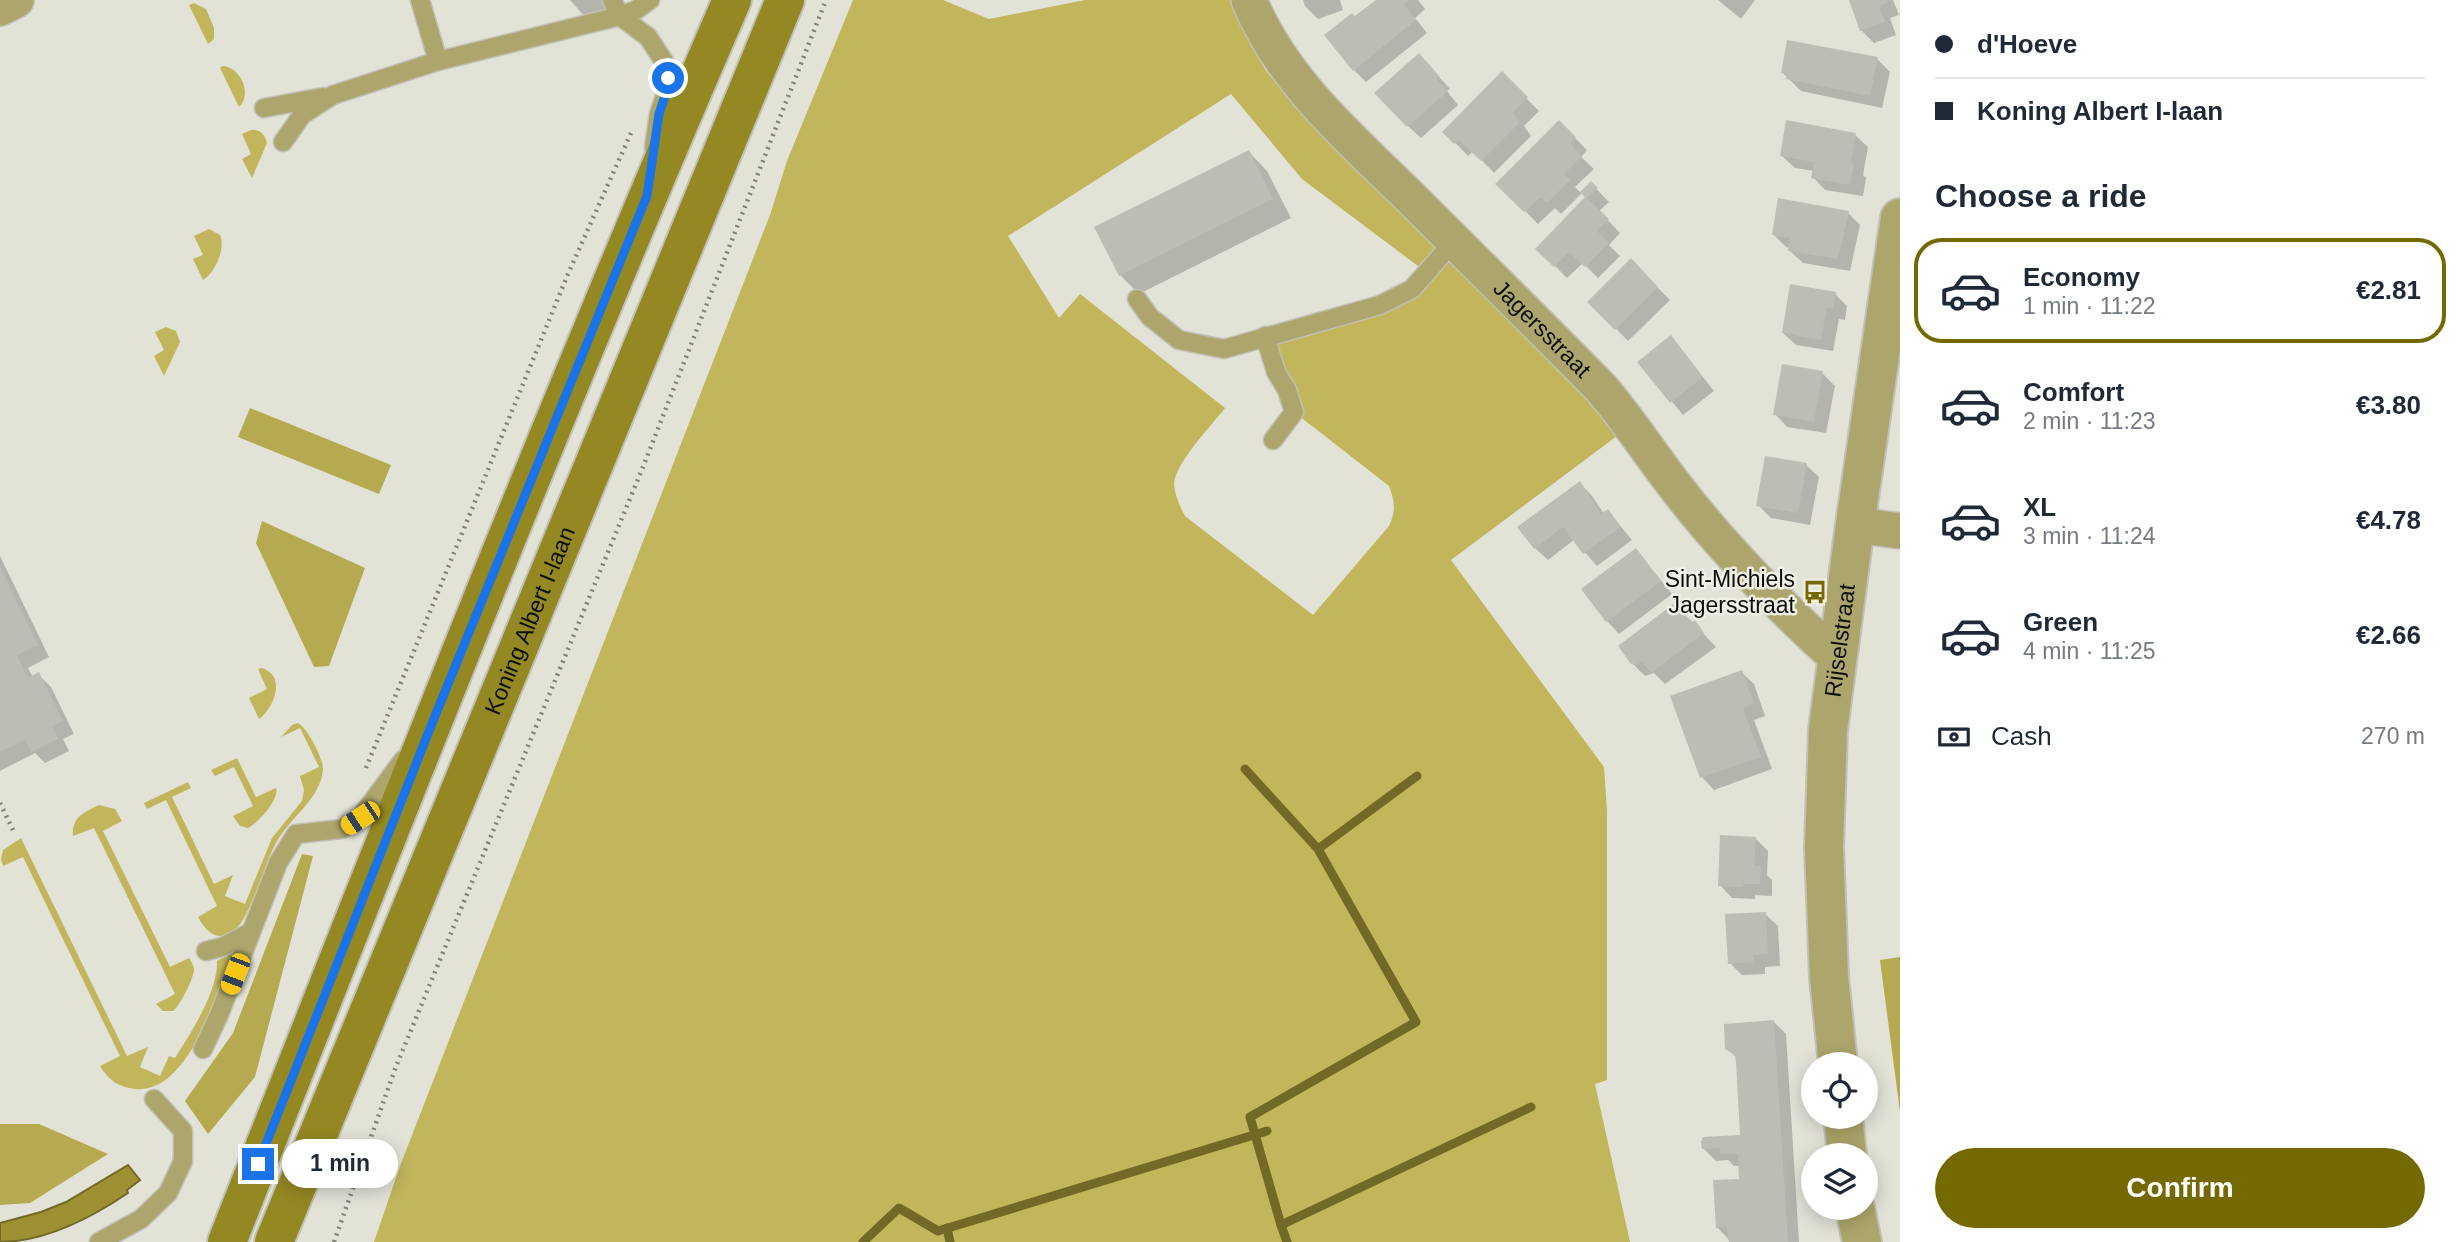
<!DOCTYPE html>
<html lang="en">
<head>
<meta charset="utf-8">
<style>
	body { margin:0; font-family:Helvetica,sans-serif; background:#f6f6f7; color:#1f2937; height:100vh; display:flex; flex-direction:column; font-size:26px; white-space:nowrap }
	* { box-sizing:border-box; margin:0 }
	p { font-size:23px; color:#747a83 }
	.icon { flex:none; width:38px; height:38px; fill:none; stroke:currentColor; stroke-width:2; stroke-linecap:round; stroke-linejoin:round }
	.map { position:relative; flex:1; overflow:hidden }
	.side { display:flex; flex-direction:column; background:#fff; width:560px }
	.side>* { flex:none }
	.banner { display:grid; align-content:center; height:154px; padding:0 35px; background:#fff }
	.fabs { position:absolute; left:1801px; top:1052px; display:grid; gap:14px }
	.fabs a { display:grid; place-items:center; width:77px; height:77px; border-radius:50%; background:#fff; box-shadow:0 4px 18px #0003; font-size:35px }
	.end { position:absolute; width:32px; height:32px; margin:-16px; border:9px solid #1a73e8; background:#fff; box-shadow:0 0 0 4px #fff }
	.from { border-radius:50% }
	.bubble { position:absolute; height:49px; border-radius:24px; background:#fff; box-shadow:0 4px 18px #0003; font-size:23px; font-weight:600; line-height:49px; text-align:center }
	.car { position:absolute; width:21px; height:42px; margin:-21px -10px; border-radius:9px; box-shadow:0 0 5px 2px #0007; background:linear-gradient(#f5c518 24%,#345 0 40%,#f5c518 0 76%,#345 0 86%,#f5c518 0) }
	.banner b { display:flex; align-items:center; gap:24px; height:66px; font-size:26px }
	.banner b+b { border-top:2px solid #e0e1e3 }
	.banner i { width:18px; height:18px; background:#1f2937 }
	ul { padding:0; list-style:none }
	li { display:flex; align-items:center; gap:21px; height:105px; margin:0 14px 10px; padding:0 21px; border:4px solid transparent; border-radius:28px }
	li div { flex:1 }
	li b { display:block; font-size:26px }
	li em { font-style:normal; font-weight:600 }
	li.on { border-color:#746900 }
	li>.icon { width:63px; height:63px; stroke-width:1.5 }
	h2 { padding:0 35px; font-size:32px; line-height:84px }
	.pay { display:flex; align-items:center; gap:18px; height:77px; padding:0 35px; font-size:26px }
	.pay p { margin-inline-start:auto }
	.cta { display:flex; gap:14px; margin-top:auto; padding:14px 35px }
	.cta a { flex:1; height:80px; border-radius:42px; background:#746900; color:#fff; font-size:28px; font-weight:600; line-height:80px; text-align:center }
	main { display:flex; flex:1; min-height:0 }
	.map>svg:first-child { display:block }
</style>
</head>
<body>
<main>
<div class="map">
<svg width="1900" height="1242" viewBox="0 0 1900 1242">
	<rect width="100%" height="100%" fill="#e3e2d7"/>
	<!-- green -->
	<g fill="#c1b65c" fill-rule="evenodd">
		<path d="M853,0H943L989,19L1085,0H1230L1240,25L1266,71L1305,114L1621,433L1451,560L1604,767L1607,811V1080L1595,1084L1630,1242H374L400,1166L770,215L787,161ZM1231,94L1302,179L1426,272L1380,305L1265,336L1294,412L1389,486C1395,502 1396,511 1389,526L1313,615L1185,516C1180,506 1175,496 1174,485C1174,464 1212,425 1225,408L1080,294L1059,318L1008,236Z"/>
		<path d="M194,3L206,9L214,28V39L208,44L189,5Z"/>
		<path d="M222,66C240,66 253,94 239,107L220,68Z"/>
		<path d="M251,130C260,129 265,134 267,143L252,178L242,159L251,154L242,134Z"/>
		<path d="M209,229L220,235C226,248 215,273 203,280L193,259L203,255L194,236Z"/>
		<path d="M166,327L176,331L180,342L164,376L154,356L164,350L155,332Z"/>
		<path d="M262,668C287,676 274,708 259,719L249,698L267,689L258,669Z"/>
		<path d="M298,723C307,727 324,760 323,770C320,800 289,818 276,843C263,866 250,922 230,935C213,939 206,931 198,917L217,906L166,800L147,809L144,803L188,782L191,788L172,797L214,884L233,875L225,896L245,904L272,838L302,801L304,790L300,776L319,767L300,728L281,737L292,725Z"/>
		<path d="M237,758L256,797L276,788C280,799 258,823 248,828L240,826L233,816L253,806L234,767L215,776L211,770Z"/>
		<path d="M99,805L115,809L122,821L103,831L170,967L189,958C191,961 194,966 194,969C194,978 180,1006 173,1011H163L156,1004L175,994L94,828L73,836C71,817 85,812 99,805Z"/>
		<path d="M21,838L127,1056L148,1047L140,1067L160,1076L169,1056L175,1058C191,1033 218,991 217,961L235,951C219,991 188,1094 136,1089C120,1088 108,1080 100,1066L120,1056L23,857L3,866L1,859L3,850Z"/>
	</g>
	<!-- forest -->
	<g fill="#b6aa50">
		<path d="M250,408L391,465L379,494L238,437Z"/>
		<path d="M262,521L365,568L329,666L314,667L256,543Z"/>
		<path d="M302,854L313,856L255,1077L208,1134L185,1101L233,1033Z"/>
		<path d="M1900,957V1112L1880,960Z"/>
		<path d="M0,1124H39L108,1154L30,1203L0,1205Z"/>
	</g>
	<!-- water -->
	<path fill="#9d9134" stroke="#726927" stroke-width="2" d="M128,1165L140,1180L127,1190L128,1193C91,1218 45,1242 0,1242V1223L41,1212L66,1202Z"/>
	<!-- shadow -->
	<g fill="#0003">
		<path d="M570,0H605L612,14L592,25Z"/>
		<path d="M1303,0H1340L1343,10L1318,19L1305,6Z"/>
		<path d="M1379,0H1418L1425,9L1415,18L1427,33L1366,82L1354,70L1355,18Z"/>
		<path d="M1718,0H1755L1741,19Z"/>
		<path d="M1851,0H1893L1899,15L1890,18L1896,35L1874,43L1861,30Z"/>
		<path d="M1877,59L1890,72L1882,108L1801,91L1783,73Z"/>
		<path d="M1431,68L1450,89L1447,91L1458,105L1421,138L1408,126Z"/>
		<path d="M1502,74L1539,111L1524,126L1531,136L1494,173L1473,151L1468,156L1445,132Z"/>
		<path d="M1559,122L1587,150L1581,157L1594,169L1575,187L1581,193L1591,183L1603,196L1609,202L1599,211L1620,233L1609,245L1620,256L1598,278L1583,263L1567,278L1538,249L1588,197L1583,192L1561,214L1555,208L1538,224L1498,184Z"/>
		<path d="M1855,135L1868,147L1863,175L1866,178L1863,196L1825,190L1813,177L1814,171L1795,168L1782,156Z"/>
		<path d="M1249,152L1267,171L1291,218L1139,294L1120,275Z"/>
		<path d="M1848,213L1860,225L1850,271L1803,263L1790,251V248L1786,247L1774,235Z"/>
		<path d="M1631,261L1670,300L1628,341L1590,302Z"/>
		<path d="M1835,294L1847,306L1845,320L1839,319L1833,351L1796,345L1783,333Z"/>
		<path d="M1671,337L1714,391L1683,415L1639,362Z"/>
		<path d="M1822,373L1835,386L1826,433L1787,427L1775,414Z"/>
		<path d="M1806,465L1819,477L1810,525L1771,518L1758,505Z"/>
		<path d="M1580,483L1592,496L1604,514L1608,511L1632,540L1597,566L1574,540L1548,560L1535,548Z"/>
		<path d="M1636,550L1672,594L1619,634L1607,621Z"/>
		<path d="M0,556L49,657L28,668L33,677L39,675L51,687L74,734L63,739L69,751L45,763L35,753L0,771Z"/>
		<path d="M1676,605L1716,647L1665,684L1654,673L1645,676L1632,663Z"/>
		<path d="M1741,672L1754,684L1765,716L1754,720L1772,769L1714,790L1702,777L1673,697Z"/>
		<path d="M1755,838L1768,851L1767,875L1772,880V896L1755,895V899L1732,898L1720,885Z"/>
		<path d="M1765,914L1778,926L1780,966L1765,967V974L1742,975L1730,963Z"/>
		<path d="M1774,1022L1786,1034L1799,1242H1731L1717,1227L1741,1180L1740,1166H1734L1728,1160L1716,1161L1703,1148L1742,1137L1737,1058L1727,1048Z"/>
	</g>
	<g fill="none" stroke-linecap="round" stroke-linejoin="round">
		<!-- stream -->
		<g stroke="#726927" stroke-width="9">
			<path d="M1245,769L1318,849"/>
			<path d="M1417,776L1318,849L1416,1022L1250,1117L1281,1225L1531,1107"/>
			<path d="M1281,1225L1287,1242"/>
			<path d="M947,1228L950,1242"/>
			<path d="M863,1242L899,1208L938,1231L1267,1131"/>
		</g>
	</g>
	<!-- building -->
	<g fill="#bebdb3">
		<path d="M1376,0H1409L1404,4L1416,20L1353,71L1324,35L1352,13L1355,16Z"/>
		<path d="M1849,0H1887L1888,2L1879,6L1885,22L1860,31Z"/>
		<path d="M1787,40L1878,57L1870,96L1786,79L1787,74L1781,73Z"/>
		<path d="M1419,53L1439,76L1436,78L1447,92L1407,127L1374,93Z"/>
		<path d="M1502,71L1528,97L1513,113L1520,122L1481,161L1459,140L1454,144L1442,132Z"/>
		<path d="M1559,120L1576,137L1570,143L1582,156L1564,174L1570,180L1547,203L1541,197L1524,212L1495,184Z"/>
		<path d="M1786,120L1856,133L1851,163L1854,164L1850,185L1811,178L1814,162L1780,156Z"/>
		<path d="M1249,150L1273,199L1119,276L1094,227Z"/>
		<path d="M1591,181L1598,188L1587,198L1609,219L1597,231L1609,243L1585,267L1569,252L1554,267L1535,249L1585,197L1580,192Z"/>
		<path d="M1778,198L1849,211L1838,259L1788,251L1790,238L1772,235Z"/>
		<path d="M1631,258L1658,287L1615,330L1587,302Z"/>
		<path d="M1790,284L1836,292L1833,308L1827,307L1821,340L1782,333Z"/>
		<path d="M1671,335L1703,377L1670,403L1637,362Z"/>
		<path d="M1782,364L1823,371L1814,422L1773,415Z"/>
		<path d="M1765,456L1807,463L1798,513L1756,506Z"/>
		<path d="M1580,481L1601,514L1608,509L1621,527L1583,554L1563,527L1534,549L1517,527Z"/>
		<path d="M1636,548L1661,581L1606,622L1581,589Z"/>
		<path d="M0,566L38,645L17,655L28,678L39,672L63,721L52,726L58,739L31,752L25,740L0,752Z"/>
		<path d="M1676,602L1691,623L1695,620L1704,633L1651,673L1642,661L1636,665L1631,664L1618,646Z"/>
		<path d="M1742,670L1754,703L1743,708L1761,757L1700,778L1670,696Z"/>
		<path d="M1720,835L1756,837L1754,866H1761L1760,884H1743V887L1718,886Z"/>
		<path d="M1766,912L1768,954L1753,955V962L1728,964L1725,914Z"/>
		<path d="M1774,1020L1788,1242H1729L1726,1226L1716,1228L1713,1180L1739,1179L1738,1154H1720V1148L1702,1149L1701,1142L1703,1137L1740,1135L1736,1062L1735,1055L1725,1049L1724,1024Z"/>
	</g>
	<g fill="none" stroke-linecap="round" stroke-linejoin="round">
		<!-- service casing -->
		<g stroke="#c1c0b6" stroke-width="21">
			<g id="service">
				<path d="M420,0L438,61"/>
				<path d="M612,0L620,16L648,37L665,63L667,90L659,114L654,147"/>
				<path d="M264,108L323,97"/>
				<path d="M283,142L302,115L333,95L438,61L620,16L636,10L650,0"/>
				<path d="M1137,299L1150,317L1179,340L1224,349L1380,305L1412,289L1454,241"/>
				<path d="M1265,336L1276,372L1287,390L1294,412L1273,440"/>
				<path d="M206,951L222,947L251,932"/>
				<path d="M203,1049L219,1015L278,863L296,834L342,829L360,818L403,760"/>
				<path d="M99,1242L141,1219L168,1193L183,1161V1131L154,1099"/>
			</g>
		</g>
		<!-- minor casing -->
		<g stroke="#c1c0b6" stroke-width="38">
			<g id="minor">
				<path id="s1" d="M1249,0C1283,82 1351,139 1413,200C1476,263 1539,325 1601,388C1628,419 1650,454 1675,486C1723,549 1779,605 1837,658"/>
				<path d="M0,8L16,0"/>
				<path d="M1855,525L1900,531"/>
			</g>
		</g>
		<!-- tertiary casing -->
		<g stroke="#c1c0b6" stroke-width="42">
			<g id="tertiary">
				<path id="s2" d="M1838,1064L1829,977L1824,847L1828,730L1855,525L1900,218"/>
				<path d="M1843,1116L1847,1155"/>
				<path d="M1855,1208L1862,1242"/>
			</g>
		</g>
		<!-- secondary casing -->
		<g stroke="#c1c0b6" stroke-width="42">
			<g id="secondary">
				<path d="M227,1242C391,826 554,410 732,0"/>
				<path id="s3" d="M274,1242L785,0"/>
			</g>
		</g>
		<!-- path -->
		<g stroke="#808078" stroke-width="4.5" stroke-dasharray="2 5" stroke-linecap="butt">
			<path d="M366,768L568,274L631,133"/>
			<path d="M0,803L13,830"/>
			<path d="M334,1242L395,1069L643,467L826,0"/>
		</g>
		<!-- service -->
		<use href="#service" stroke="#ada66c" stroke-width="18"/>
		<!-- minor -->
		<use href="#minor" stroke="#ada66c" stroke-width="35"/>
		<!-- tertiary -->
		<use href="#tertiary" stroke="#ada66c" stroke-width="38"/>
		<!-- secondary -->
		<use href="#secondary" stroke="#948822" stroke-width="38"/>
	</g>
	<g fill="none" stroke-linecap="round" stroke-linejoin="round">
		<!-- route -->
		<path stroke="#1a73e8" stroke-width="9" d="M258,1164L433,721L647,196L659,114L667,90L668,78"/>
	</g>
	<!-- icons -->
	<defs>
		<g id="bus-bare" transform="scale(1.89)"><path d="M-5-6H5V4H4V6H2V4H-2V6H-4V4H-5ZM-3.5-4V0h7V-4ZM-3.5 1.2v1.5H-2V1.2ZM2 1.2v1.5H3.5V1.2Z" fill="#746900" stroke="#f0efe4" stroke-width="2.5" paint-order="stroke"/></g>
	</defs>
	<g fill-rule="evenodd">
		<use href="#bus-bare" x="1815" y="592"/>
	</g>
	<g text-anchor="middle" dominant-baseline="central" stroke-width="5" stroke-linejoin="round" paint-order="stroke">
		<!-- street labels -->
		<g font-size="23" fill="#0d0d09" stroke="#f0efe4">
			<text stroke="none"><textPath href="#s1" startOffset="443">Jagersstraat</textPath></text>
			<text stroke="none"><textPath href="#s3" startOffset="672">Koning Albert I-laan</textPath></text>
			<text stroke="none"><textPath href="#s2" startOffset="425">Rijselstraat</textPath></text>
		</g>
		<!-- poi labels -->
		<g font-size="23" fill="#0d0d09" stroke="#f0efe4" text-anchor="end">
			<text x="1795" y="579">Sint-Michiels<tspan x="1795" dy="26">Jagersstraat</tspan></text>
		</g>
	</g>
</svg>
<div class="fabs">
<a><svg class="icon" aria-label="locate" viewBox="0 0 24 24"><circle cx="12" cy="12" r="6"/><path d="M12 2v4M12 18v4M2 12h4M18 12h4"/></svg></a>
<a><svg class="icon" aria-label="layers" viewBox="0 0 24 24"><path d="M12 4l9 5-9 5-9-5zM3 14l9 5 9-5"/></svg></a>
</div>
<i class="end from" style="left:668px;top:78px"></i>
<i class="end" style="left:258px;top:1164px"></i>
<div class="bubble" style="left:282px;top:1139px;width:116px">1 min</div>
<i class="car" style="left:360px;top:818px;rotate:237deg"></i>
<i class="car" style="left:235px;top:974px;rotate:201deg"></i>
</div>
<section class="side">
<div class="banner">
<b><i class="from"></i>d'Hoeve</b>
<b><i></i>Koning Albert I-laan</b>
</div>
<h2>Choose a ride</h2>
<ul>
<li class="on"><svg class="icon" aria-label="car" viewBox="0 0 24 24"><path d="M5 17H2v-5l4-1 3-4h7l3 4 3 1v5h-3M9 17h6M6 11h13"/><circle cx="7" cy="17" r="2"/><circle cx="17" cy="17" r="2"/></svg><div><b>Economy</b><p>1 min · 11:22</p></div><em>€2.81</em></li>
<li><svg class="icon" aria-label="car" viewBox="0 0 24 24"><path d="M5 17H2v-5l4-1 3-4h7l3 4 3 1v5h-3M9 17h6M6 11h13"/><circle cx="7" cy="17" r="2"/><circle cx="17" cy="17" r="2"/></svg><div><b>Comfort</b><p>2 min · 11:23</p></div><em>€3.80</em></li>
<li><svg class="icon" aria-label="car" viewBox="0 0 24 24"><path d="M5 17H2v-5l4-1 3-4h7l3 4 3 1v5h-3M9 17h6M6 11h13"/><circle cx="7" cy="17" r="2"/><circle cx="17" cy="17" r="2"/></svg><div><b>XL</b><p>3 min · 11:24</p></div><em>€4.78</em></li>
<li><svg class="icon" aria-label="car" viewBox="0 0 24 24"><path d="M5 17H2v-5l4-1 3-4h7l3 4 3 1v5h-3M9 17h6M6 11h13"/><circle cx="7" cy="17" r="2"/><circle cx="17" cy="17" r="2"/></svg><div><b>Green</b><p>4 min · 11:25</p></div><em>€2.66</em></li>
</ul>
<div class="pay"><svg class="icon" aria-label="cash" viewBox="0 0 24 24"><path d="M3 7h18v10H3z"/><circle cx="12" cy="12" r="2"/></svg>Cash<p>270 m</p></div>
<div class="cta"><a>Confirm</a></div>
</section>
</main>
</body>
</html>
